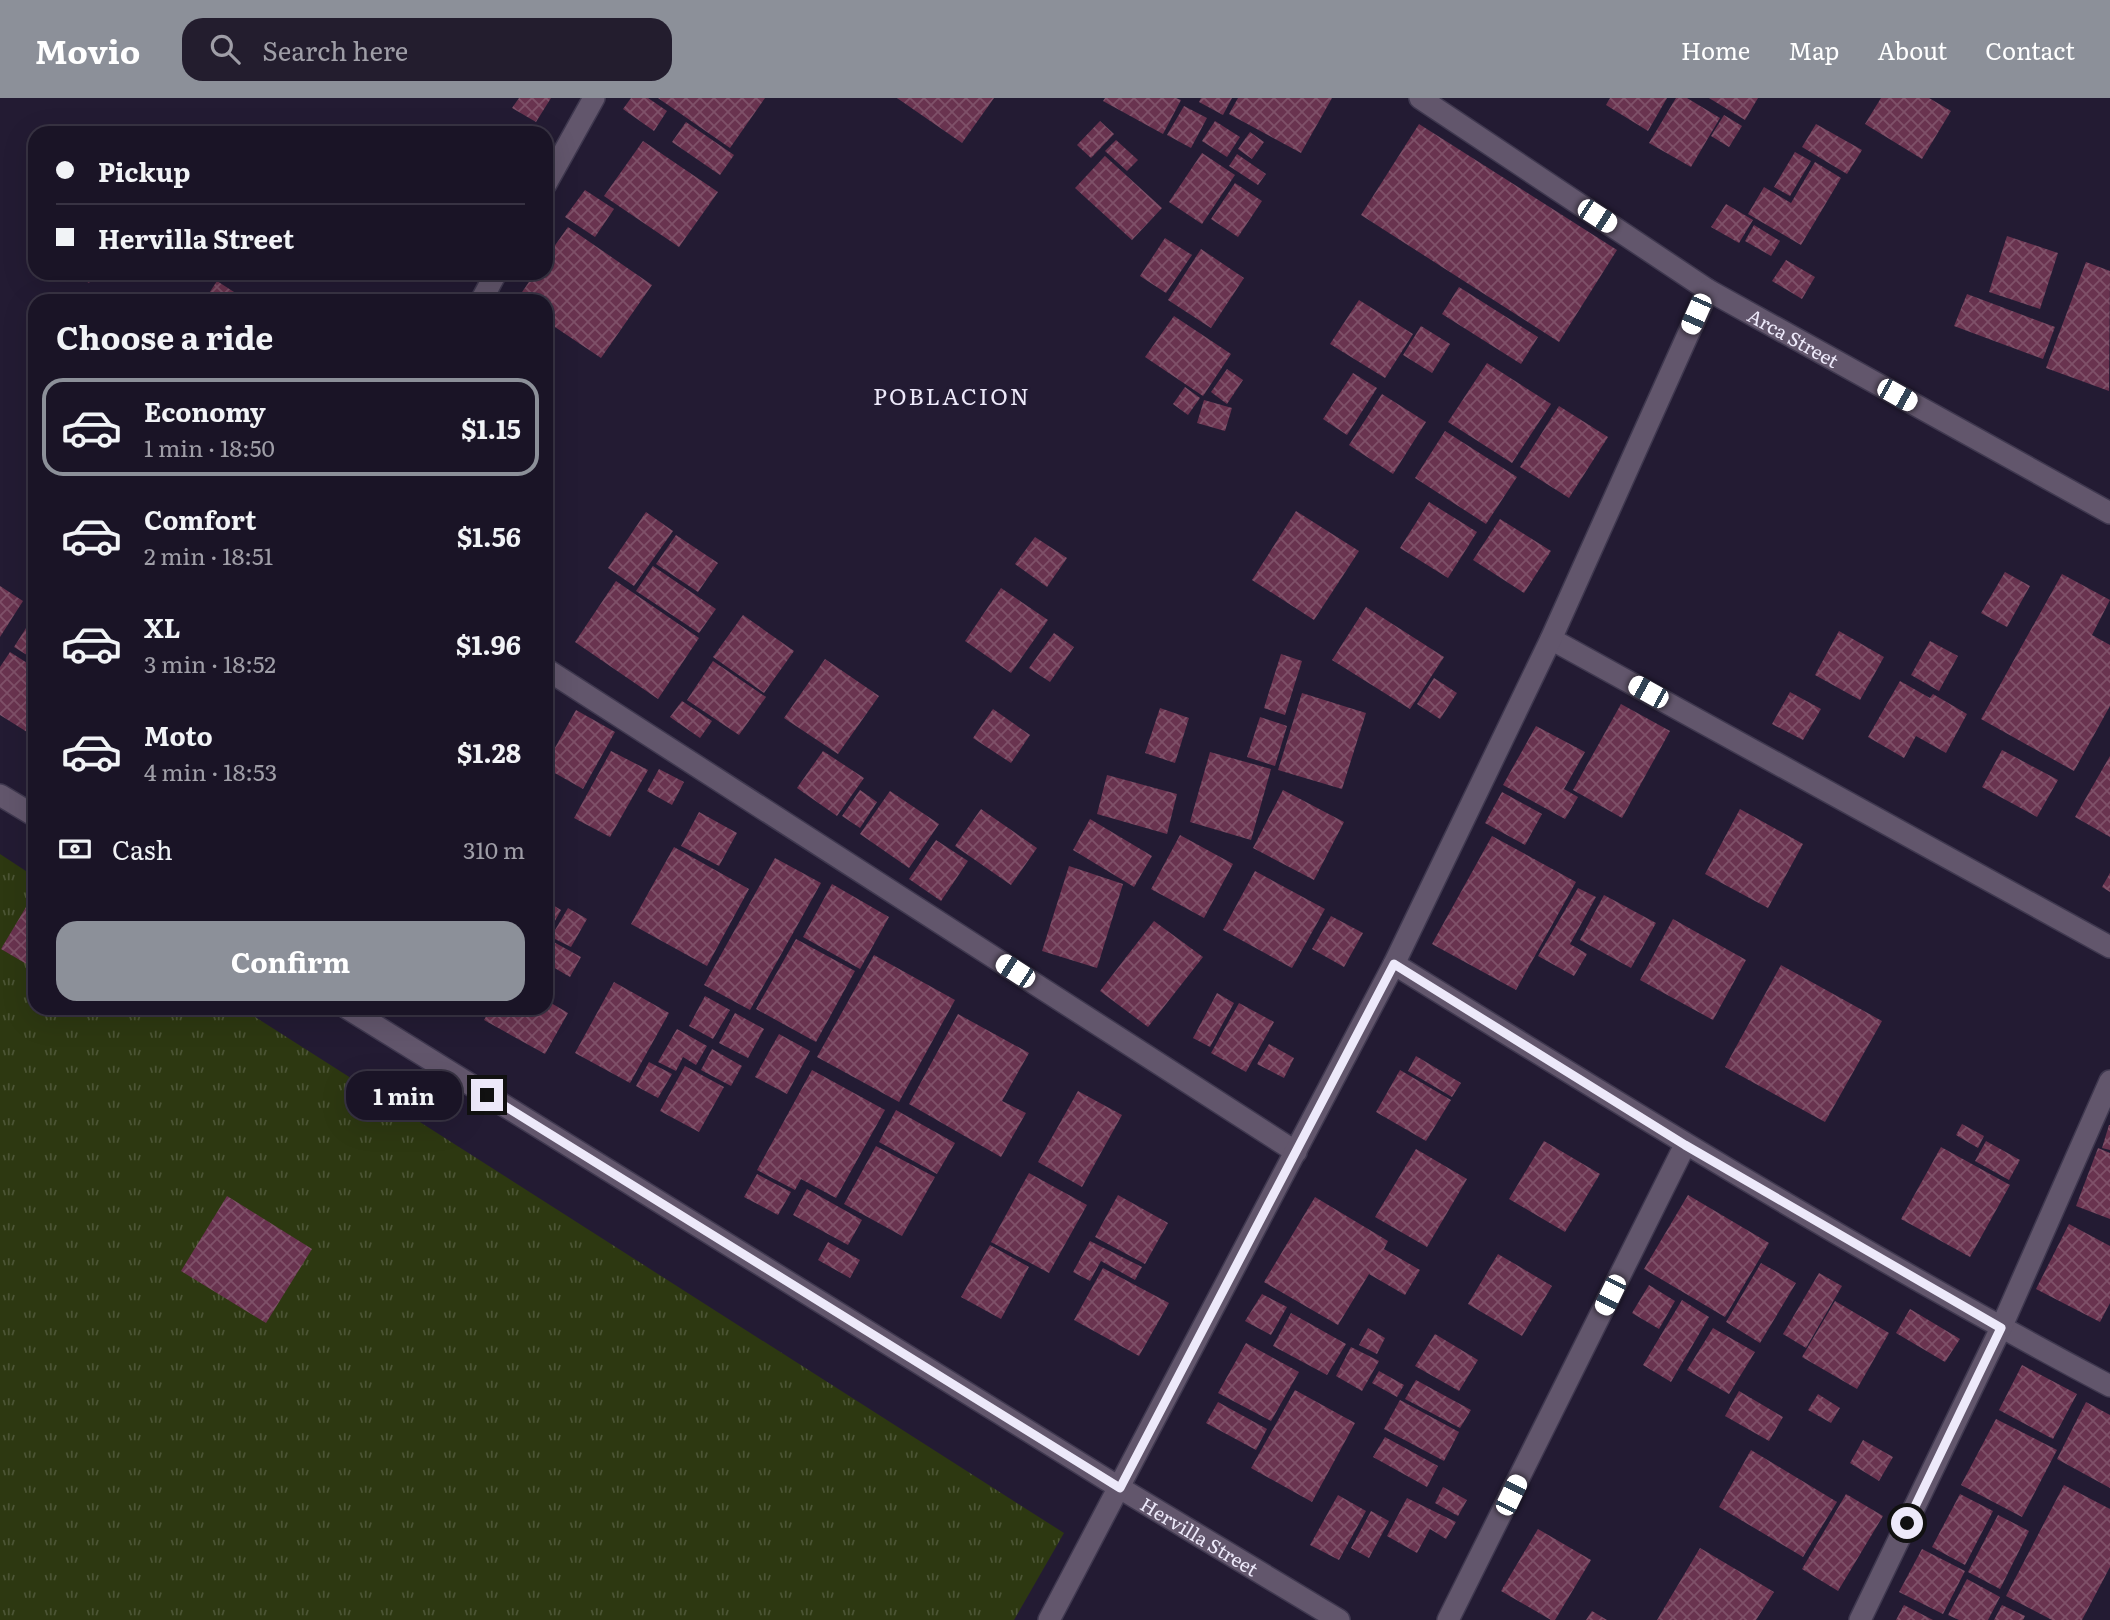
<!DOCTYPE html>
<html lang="en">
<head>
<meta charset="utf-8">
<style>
	body { margin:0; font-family:Literata,serif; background:#231d2e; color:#f1f3f6; height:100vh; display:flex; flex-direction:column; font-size:26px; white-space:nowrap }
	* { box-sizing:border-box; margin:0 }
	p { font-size:23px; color:#9f9ea7 }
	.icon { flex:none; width:38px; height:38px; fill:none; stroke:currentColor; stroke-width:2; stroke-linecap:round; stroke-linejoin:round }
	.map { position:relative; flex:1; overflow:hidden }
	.panel { position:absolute; left:28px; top:196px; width:525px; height:721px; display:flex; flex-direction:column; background:#1a1426; border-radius:21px; box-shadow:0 7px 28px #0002,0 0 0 2px #383343 }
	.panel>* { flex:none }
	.banner { position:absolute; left:28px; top:28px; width:525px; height:154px; border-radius:21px; box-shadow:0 7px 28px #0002,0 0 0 2px #383343; display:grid; align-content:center; height:154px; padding:0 28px; background:#1a1426 }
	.end { position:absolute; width:32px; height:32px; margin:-16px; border:9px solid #ede9fa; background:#111; box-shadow:0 0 0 4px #111 }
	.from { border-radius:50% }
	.bubble { position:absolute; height:49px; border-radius:21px; background:#1a1426; box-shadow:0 7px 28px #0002,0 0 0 2px #383343; font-size:23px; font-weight:700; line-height:49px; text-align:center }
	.car { position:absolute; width:21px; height:42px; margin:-21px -10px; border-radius:9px; box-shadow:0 0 5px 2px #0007; background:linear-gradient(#fff 24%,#345 0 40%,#fff 0 76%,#345 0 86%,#fff 0) }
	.banner b { display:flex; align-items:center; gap:24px; height:66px; font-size:26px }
	.banner b+b { border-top:2px solid #383343 }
	.banner i { width:18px; height:18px; background:#f1f3f6 }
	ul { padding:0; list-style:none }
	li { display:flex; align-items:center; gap:21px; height:98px; margin:0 14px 10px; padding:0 14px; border:4px solid transparent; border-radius:21px }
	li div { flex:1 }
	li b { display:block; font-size:26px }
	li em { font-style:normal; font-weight:700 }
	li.active { border-color:#8c9099 }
	li>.icon { width:63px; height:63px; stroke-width:1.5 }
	h2 { padding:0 28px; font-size:32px; line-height:84px }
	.pay { display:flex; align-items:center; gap:18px; height:77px; padding:0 28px; font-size:26px }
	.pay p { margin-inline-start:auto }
	.primary-button { display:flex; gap:14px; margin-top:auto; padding:14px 28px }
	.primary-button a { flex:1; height:80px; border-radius:21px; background:#8c9099; color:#fff; font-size:28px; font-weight:700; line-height:80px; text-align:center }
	header { display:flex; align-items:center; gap:42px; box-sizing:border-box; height:98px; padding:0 35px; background:#8c9099; color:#fff }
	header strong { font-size:33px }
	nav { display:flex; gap:38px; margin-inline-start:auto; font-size:24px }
	.search { width:490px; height:63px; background:#231d2e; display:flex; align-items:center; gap:18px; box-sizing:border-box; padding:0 24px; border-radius:21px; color:#9f9ea7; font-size:26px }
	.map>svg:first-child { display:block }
</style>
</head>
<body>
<header>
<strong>Movio</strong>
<div class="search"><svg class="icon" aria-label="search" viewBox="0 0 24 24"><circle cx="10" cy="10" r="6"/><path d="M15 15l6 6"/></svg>Search here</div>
<nav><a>Home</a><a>Map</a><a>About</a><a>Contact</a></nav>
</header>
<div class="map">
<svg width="2110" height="1522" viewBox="0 0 2110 1522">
	<defs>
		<pattern id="grass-tufts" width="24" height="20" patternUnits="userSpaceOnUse" patternTransform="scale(1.75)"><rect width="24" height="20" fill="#2d3811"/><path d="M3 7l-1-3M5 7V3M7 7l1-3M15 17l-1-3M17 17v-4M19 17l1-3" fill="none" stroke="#4c5535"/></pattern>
		<pattern id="building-cross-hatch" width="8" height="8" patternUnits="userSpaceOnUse" patternTransform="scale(1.75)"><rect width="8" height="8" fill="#69334f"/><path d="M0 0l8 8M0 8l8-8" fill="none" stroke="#7f5169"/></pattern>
	</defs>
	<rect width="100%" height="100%" fill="#231b33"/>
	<!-- grass -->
	<path fill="url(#grass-tufts)" d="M0,756L35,779V910H241L1064,1435L1014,1522H0Z"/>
	<!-- building -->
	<g fill="url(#building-cross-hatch)">
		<path d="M519,0H551L536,24L512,10Z"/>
		<path d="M631,0H648L667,13L654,33L623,11Z"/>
		<path d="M658,0H765L730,50Z"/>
		<path d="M897,0H994L962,45Z"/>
		<path d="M1105,0H1176L1181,2L1163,36L1103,3Z"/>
		<path d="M1201,0H1232L1223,17L1199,4Z"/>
		<path d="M1238,0H1332L1301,55L1229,16Z"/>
		<path d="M1610,0H1667L1648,33L1606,7Z"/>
		<path d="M1676,0H1687L1720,20L1691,69L1649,45Z"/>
		<path d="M1709,0H1758L1745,22Z"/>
		<path d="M1881,0H1929L1951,13L1922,61L1865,26Z"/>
		<path d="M1184,8L1207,20L1191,50L1167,37Z"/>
		<path d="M1724,17L1742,28L1729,49L1711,38Z"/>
		<path d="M1100,23L1114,36L1091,60L1077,47Z"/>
		<path d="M1215,23L1240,39L1227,59L1202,43Z"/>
		<path d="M686,24L734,57L720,77L672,44Z"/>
		<path d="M1419,26L1617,152L1559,244L1361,117Z"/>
		<path d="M1816,26L1862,52L1847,76L1802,49Z"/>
		<path d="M1250,34L1264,44L1252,61L1238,51Z"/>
		<path d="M1116,42L1138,62L1127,73L1105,53Z"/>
		<path d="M643,43L718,94L679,149L604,98Z"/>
		<path d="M1795,54L1811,63L1790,98L1774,89Z"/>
		<path d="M1202,55L1235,77L1202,126L1169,104Z"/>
		<path d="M1237,56L1266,76L1258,87L1229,68Z"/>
		<path d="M1105,58L1162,110L1132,142L1075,90Z"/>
		<path d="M1815,64L1841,80L1801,147L1748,116L1764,89L1791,105Z"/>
		<path d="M1235,85L1262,103L1238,139L1211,121Z"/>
		<path d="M585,92L614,111L595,139L565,119Z"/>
		<path d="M1726,106L1753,122L1739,145L1711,129Z"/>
		<path d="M1754,127L1780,143L1771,158L1745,143Z"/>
		<path d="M568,129L652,187L601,260L546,223V203H516L535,175H546V160Z"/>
		<path d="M35,133V150L28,145Z"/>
		<path d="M2007,138L2058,155L2040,211L1989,194Z"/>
		<path d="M1165,140L1192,157L1166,195L1140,178Z"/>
		<path d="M1201,151L1244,180L1211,230L1168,202Z"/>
		<path d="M1786,162L1815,179L1802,201L1772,183Z"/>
		<path d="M2086,164L2110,173L2109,293L2046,270Z"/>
		<path d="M74,175H95L89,185Z"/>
		<path d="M217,183L248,203H204Z"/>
		<path d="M1459,189L1538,239L1521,266L1442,216Z"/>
		<path d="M1967,196L2055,229L2043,261L1954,228Z"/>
		<path d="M1359,202L1413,236L1385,280L1330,246Z"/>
		<path d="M1174,218L1231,256L1203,298L1145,259Z"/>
		<path d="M1421,228L1450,246L1432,275L1403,257Z"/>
		<path d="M1487,265L1551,306L1512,365L1448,324Z"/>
		<path d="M1227,271L1243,282L1227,306L1211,294Z"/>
		<path d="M1353,275L1377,290L1347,337L1323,321Z"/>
		<path d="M1185,289L1200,300L1188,317L1173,306Z"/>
		<path d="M1382,296L1426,324L1393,376L1349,347Z"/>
		<path d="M1204,302L1232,310L1225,333L1197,325Z"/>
		<path d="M1559,308L1608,339L1569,400L1520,369Z"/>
		<path d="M1445,333L1517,379L1486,426L1415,380Z"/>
		<path d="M1429,404L1477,434L1448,480L1400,450Z"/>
		<path d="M35,409V430L26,423Z"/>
		<path d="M1296,413L1359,453L1314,522L1252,482Z"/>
		<path d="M646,414L673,433L634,488L608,470Z"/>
		<path d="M1500,421L1551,453L1524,495L1473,462Z"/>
		<path d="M676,437L718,465L698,494L656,466Z"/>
		<path d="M1035,439L1067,460L1047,489L1015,466Z"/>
		<path d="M653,468L716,511L699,535L636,493Z"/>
		<path d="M2005,474L2030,488L2007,529L1981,515Z"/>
		<path d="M2062,476L2110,502L2092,537L2110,547V608L2074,673L1981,621Z"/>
		<path d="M616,483L699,540L658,601L575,544Z"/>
		<path d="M0,488L23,503L0,539Z"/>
		<path d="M1001,490L1048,522L1011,575L965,543Z"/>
		<path d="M1366,509L1444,559L1410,611L1332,562Z"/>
		<path d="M35,516V562L14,549Z"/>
		<path d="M743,517L794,553L764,595L713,559Z"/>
		<path d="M1839,533L1884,559L1860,602L1815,577Z"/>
		<path d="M1054,535L1074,549L1050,584L1029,570Z"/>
		<path d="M1930,543L1958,558L1939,593L1911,577Z"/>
		<path d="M10,554L35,570V639L0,617V569Z"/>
		<path d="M1281,556L1302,563L1285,617L1264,610Z"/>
		<path d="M825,561L879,598L838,656L784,620Z"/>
		<path d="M713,563L766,599L739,637L687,602Z"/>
		<path d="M1434,580L1457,595L1440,621L1417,606Z"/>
		<path d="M1900,583L1930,600L1933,596L1967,616L1946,655L1916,638L1904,660L1868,639Z"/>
		<path d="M1790,594L1821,611L1803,642L1772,626Z"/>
		<path d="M1302,595L1366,615L1342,691L1278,672Z"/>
		<path d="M682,603L712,623L700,640L670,619Z"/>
		<path d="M1621,606L1670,633L1622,720L1573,692Z"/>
		<path d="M1160,610L1189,620L1175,665L1145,655Z"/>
		<path d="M993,611L1030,637L1011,665L973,640Z"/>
		<path d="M576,612L615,634L583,691L546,670V666Z"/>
		<path d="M1260,619L1287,628L1275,668L1247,659Z"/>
		<path d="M1536,628L1585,654L1564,691L1578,699L1565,721L1503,687Z"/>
		<path d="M2002,652L2058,682L2037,719L1982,689Z"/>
		<path d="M611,653L648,672L610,739L574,720Z"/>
		<path d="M823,653L864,680L837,718L797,690Z"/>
		<path d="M1210,654L1271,671L1251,742L1190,724Z"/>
		<path d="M2110,658V739L2075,719Z"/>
		<path d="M659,671L684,684L672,707L647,693Z"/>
		<path d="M1107,677L1177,696L1167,736L1097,716Z"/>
		<path d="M860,692L877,704L860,730L842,718Z"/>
		<path d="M1283,692L1344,724L1314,782L1253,750Z"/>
		<path d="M890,693L939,726L909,770L860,736Z"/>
		<path d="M1502,694L1542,716L1525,747L1485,725Z"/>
		<path d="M981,711L1037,750L1011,787L955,748Z"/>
		<path d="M1740,711L1803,746L1768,810L1705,776Z"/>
		<path d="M699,714L737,735L719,768L681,748Z"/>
		<path d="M1090,721L1152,758L1134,789L1073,752Z"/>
		<path d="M1180,737L1233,766L1204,820L1151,791Z"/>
		<path d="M1492,738L1576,784L1516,892L1432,846Z"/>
		<path d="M936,742L968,763L941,803L909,781Z"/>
		<path d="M674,749L749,791L707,868L631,826Z"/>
		<path d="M775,760L821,785L750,912L704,887Z"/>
		<path d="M1069,768L1123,786L1097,870L1042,853Z"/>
		<path d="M1255,773L1325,811L1292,870L1223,832Z"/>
		<path d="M2110,775V794L2102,789Z"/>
		<path d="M832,786L889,819L860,871L803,839Z"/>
		<path d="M1578,790L1596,799L1570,846L1587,856L1574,878L1538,858Z"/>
		<path d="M35,794V871L1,851Z"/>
		<path d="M1604,797L1656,825L1631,870L1580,842Z"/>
		<path d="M546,803L561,812L546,839Z"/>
		<path d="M568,810L587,821L571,849L551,839Z"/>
		<path d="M1331,818L1363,835L1344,869L1312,851Z"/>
		<path d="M1673,821L1746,862L1713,922L1640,882Z"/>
		<path d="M1154,823L1203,859L1148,929L1100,893Z"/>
		<path d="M796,841L855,873L816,944L756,911Z"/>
		<path d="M550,842L581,859L570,879L546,865V849Z"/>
		<path d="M874,857L955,902L899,1004L817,959Z"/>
		<path d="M1781,867L1882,923L1825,1024L1725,969Z"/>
		<path d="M614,884L669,915L630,985L575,955Z"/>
		<path d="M1217,895L1234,905L1210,949L1193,940Z"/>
		<path d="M705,898L730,912L713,941L689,928Z"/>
		<path d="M546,902L568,915L545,956L484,922L491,910H546Z"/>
		<path d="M1239,905L1274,924L1246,974L1211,955Z"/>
		<path d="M735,915L764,931L748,960L719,945Z"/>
		<path d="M958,916L1029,955L1002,1003L1026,1015L1001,1059L909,1006Z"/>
		<path d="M677,931L707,948L696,967L683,959L676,973L658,964Z"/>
		<path d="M779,936L810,953L787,996L755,979Z"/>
		<path d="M1269,946L1294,960L1284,980L1257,966Z"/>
		<path d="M712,951L742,968L731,988L701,972Z"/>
		<path d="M1416,958L1461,985L1452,999L1408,973Z"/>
		<path d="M649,964L672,976L658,1000L636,988Z"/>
		<path d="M685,968L724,989L699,1034L660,1013Z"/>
		<path d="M812,972L885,1012L836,1100L801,1081L795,1092L757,1072Z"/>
		<path d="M1400,972L1451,1002L1426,1043L1376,1014Z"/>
		<path d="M1078,993L1122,1017L1082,1089L1038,1064Z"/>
		<path d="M896,1012L955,1045L937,1076L879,1044Z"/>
		<path d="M1962,1026L1984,1038L1978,1050L1956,1037Z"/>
		<path d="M2109,1027H2110V1052L2102,1050Z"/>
		<path d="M1544,1043L1600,1076L1565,1134L1509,1101Z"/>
		<path d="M1986,1043L2020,1062L2009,1082L1975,1063Z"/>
		<path d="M876,1048L935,1079L902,1138L844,1106Z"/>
		<path d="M1941,1049L2010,1087L1970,1159L1901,1121Z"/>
		<path d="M2098,1050L2110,1055V1121L2076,1108Z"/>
		<path d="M1416,1051L1467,1081L1427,1149L1375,1119Z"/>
		<path d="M1029,1075L1087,1107L1049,1175L991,1144Z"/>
		<path d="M757,1076L791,1094L778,1117L744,1099Z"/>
		<path d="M807,1091L862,1122L848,1147L793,1117Z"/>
		<path d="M1118,1097L1168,1125L1145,1166L1095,1139Z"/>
		<path d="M1688,1097L1769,1145L1725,1219L1644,1171Z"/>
		<path d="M227,1098L312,1151L266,1225L181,1173Z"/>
		<path d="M1315,1099L1388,1143L1384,1151L1420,1172L1405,1197L1369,1176L1338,1227L1264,1184Z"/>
		<path d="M2069,1126L2110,1148V1205L2100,1224L2036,1191Z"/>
		<path d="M1090,1143L1142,1169L1135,1182L1101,1163L1090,1183L1073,1174Z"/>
		<path d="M828,1144L860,1162L850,1180L818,1162Z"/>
		<path d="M990,1147L1029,1169L1001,1221L961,1199Z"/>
		<path d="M1498,1156L1552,1188L1522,1238L1468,1206Z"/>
		<path d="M1761,1165L1796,1185L1760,1245L1726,1224Z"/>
		<path d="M1103,1170L1169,1205L1139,1258L1074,1222Z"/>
		<path d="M1819,1175L1842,1188L1806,1250L1783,1236Z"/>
		<path d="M1649,1187L1675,1203L1659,1231L1632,1215Z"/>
		<path d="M1262,1196L1287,1209L1271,1237L1245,1223Z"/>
		<path d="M1682,1202L1709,1219L1671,1284L1643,1267Z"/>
		<path d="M1835,1203L1889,1235L1857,1291L1802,1259Z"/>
		<path d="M1910,1211L1960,1241L1945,1264L1896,1235Z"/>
		<path d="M1291,1215L1346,1246L1327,1277L1273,1248Z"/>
		<path d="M1368,1230L1385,1240L1377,1256L1359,1247Z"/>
		<path d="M1713,1230L1755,1254L1729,1296L1687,1272Z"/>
		<path d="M1435,1236L1478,1262L1459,1293L1415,1268Z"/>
		<path d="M1246,1245L1299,1274L1271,1323L1218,1295Z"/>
		<path d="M1351,1249L1379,1263L1362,1293L1336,1278Z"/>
		<path d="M2022,1267L2077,1296L2053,1341L1999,1312Z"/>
		<path d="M1379,1273L1404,1287L1397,1299L1372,1285Z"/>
		<path d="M1416,1282L1471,1312L1460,1330L1405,1301Z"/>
		<path d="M1295,1292L1355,1325L1312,1404L1251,1370Z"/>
		<path d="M1739,1293L1783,1319L1769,1343L1725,1318Z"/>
		<path d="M1818,1296L1840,1310L1831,1325L1808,1312Z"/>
		<path d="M1400,1302L1459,1334L1444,1363L1384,1331Z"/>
		<path d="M1218,1304L1267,1331L1256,1352L1206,1325Z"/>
		<path d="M2086,1304L2110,1317V1390L2057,1361Z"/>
		<path d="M1996,1321L2057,1352L2022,1419L1961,1387Z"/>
		<path d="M1385,1339L1438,1368L1427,1389L1373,1359Z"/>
		<path d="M1863,1342L1893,1359L1879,1383L1850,1365Z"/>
		<path d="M1751,1352L1837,1404L1803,1459L1719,1409Z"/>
		<path d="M2064,1387L2110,1411V1469L2082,1522H2052L2006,1498Z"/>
		<path d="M1443,1389L1467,1402L1458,1418L1435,1405Z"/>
		<path d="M1846,1396L1883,1418L1838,1493L1802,1471Z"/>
		<path d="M1960,1396L1993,1413L1965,1467L1932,1449Z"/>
		<path d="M1338,1397L1366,1413L1339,1462L1310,1447Z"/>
		<path d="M1407,1400L1456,1424L1446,1441L1430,1431L1417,1455L1387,1438Z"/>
		<path d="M1371,1413L1389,1423L1369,1460L1351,1450Z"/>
		<path d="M1998,1417L2029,1433L2000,1491L1968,1474Z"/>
		<path d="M1538,1431L1591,1462L1555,1522H1551L1501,1493Z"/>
		<path d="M1700,1450L1774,1494L1756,1522H1657Z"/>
		<path d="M1922,1451L1965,1473L1943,1516L1899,1494Z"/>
		<path d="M1967,1481L2000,1499L1988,1522H1959L1948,1517Z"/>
		<path d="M1904,1507L1933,1522H1896Z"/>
		<path d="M2002,1507L2025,1518L2023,1522H1994Z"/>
		<path d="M1592,1513L1607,1522H1586Z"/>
	</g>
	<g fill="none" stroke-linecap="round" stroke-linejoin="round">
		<!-- minor casing -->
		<g stroke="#3f384f" stroke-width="24">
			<g id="minor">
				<path id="s1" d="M1420,0L1708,192L2110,415"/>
				<path d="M546,86L594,0"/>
				<path d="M481,203L496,175"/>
				<path d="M1551,541L2110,849"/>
				<path d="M546,571L1296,1054"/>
				<path d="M0,697L35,718"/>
				<path d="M1394,866C1629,1012 1865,1158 2110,1288"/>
				<path id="s2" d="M347,910L1120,1390L1339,1522"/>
				<path d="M1049,1522L1394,866L1551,541L1708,192"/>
				<path d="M1448,1522L1685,1047"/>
				<path d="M1860,1522L2001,1230L2110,983"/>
			</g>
		</g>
		<!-- minor -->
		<use href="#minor" stroke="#62566c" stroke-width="21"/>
	</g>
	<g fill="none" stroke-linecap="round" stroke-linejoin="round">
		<!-- route -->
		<path stroke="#ede9fa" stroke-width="9" d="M487,997L1120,1390L1394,866L1685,1047L2001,1230L1907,1425"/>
	</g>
	<g text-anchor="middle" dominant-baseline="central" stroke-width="6" stroke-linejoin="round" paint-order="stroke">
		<!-- street labels -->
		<g font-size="19" fill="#ede9fa" stroke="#231b33">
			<text stroke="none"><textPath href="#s1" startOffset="444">Arca Street</textPath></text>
			<text stroke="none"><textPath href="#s2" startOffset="1003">Hervilla Street</textPath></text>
		</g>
		<!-- quarter labels -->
		<g font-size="23" letter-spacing="2" fill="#ede9fa" stroke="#231b33">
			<text x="952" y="297">POBLACION</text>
		</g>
	</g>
</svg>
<i class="end from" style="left:1907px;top:1425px"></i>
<i class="end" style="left:487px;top:997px"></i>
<div class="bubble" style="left:346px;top:973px;width:116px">1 min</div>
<i class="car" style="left:1597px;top:118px;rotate:123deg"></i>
<i class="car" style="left:1696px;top:216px;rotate:204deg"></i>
<i class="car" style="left:1897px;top:297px;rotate:119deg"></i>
<i class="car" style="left:1648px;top:594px;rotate:299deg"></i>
<i class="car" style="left:1015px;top:873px;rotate:303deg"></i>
<i class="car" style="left:1610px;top:1197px;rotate:206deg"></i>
<i class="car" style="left:1511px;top:1397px;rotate:26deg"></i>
<div class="banner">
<b><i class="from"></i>Pickup</b>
<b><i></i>Hervilla Street</b>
</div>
<section class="panel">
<h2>Choose a ride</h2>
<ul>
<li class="active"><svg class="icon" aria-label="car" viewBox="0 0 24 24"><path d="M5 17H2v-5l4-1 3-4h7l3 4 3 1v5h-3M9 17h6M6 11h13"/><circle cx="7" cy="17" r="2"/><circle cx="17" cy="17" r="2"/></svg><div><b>Economy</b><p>1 min · 18:50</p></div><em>$1.15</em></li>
<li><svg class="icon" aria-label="car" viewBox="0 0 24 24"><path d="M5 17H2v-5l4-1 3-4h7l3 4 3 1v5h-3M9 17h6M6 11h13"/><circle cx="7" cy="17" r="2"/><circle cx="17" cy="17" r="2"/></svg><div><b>Comfort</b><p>2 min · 18:51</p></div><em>$1.56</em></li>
<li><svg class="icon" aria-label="car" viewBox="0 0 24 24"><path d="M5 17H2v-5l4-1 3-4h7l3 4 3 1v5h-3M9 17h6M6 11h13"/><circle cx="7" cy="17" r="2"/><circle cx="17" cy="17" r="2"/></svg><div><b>XL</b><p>3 min · 18:52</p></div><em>$1.96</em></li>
<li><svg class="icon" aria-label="car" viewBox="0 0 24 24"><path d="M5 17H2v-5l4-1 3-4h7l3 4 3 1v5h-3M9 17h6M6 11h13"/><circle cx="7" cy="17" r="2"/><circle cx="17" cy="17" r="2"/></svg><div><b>Moto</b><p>4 min · 18:53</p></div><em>$1.28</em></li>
</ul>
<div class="pay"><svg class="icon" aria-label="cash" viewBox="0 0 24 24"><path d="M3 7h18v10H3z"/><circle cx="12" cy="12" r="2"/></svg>Cash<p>310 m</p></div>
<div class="primary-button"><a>Confirm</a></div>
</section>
</div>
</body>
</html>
